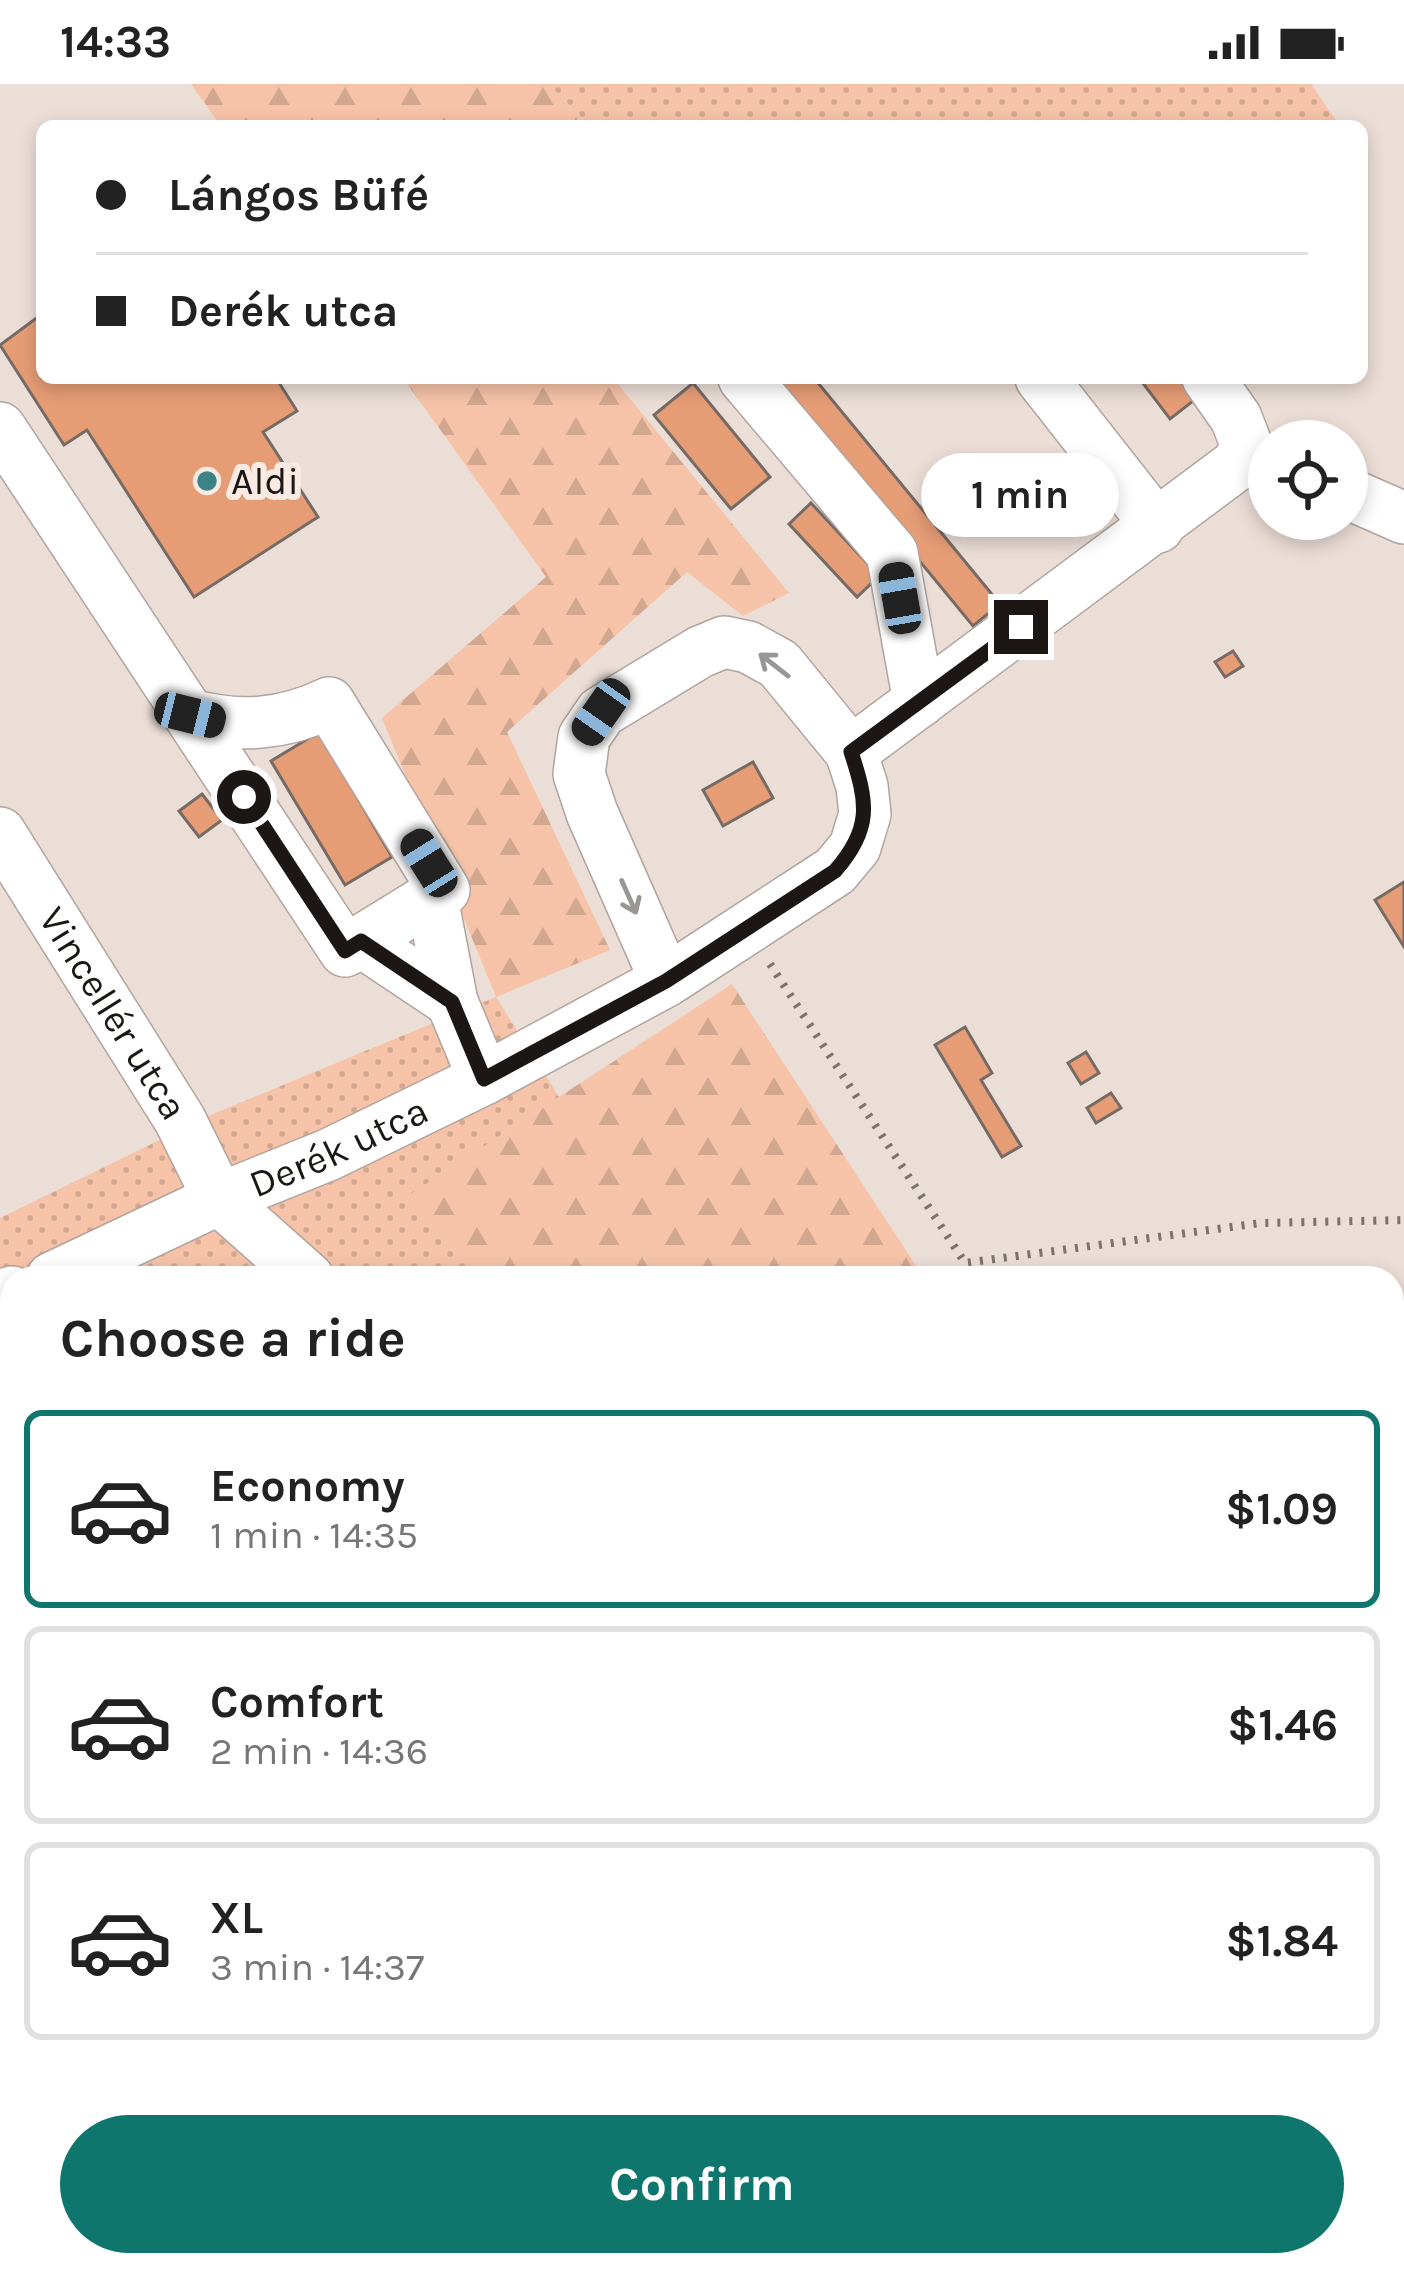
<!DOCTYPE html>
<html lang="en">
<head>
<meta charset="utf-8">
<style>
	body { margin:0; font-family:Karla,sans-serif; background:#f6f6f6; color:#222; height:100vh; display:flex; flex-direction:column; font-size:45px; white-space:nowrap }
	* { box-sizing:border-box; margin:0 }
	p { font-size:39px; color:#767676 }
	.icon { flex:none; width:66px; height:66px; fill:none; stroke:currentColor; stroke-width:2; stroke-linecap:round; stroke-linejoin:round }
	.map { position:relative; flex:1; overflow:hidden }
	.side { position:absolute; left:0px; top:1182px; width:1404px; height:1011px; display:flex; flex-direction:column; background:#fff; border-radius:36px 36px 0 0; box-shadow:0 6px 18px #0003 }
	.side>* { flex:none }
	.banner { position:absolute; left:36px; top:36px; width:1332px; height:264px; border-radius:18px; box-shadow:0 6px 18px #0003; display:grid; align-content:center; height:264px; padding:0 60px; background:#fff }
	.tools { position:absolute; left:1248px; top:336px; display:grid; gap:24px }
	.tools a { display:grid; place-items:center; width:120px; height:120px; border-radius:50%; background:#fff; box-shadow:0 6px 18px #0003; font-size:60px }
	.end { position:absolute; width:54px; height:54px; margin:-27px; border:15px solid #1c1715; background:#fff; box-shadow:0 0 0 6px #fff }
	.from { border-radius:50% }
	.bubble { position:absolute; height:84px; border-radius:42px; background:#fff; box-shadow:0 6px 18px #0003; font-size:39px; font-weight:700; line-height:84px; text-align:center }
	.car { position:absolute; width:36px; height:72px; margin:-36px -18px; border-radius:15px; box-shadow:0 0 9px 3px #0007; background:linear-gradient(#222 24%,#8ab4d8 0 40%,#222 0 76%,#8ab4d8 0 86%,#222 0) }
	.banner b { display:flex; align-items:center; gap:42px; height:114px; font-size:45px }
	.banner b+b { border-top:3px solid #e0e0e0 }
	.banner i { width:30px; height:30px; background:#222 }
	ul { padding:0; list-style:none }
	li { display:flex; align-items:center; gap:36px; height:198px; margin:0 24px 18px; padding:0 36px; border:6px solid #e0e0e0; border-radius:18px }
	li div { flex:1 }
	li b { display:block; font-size:45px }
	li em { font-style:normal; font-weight:700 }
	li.active { border-color:#0f766e }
	li>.icon { width:108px; height:108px; stroke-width:1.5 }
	h2 { padding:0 60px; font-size:54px; line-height:144px }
	.primary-button { display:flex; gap:24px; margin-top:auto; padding:24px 60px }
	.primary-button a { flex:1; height:138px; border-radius:72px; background:#0f766e; color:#fff; font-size:48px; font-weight:700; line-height:138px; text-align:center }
	.status { display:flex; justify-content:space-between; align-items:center; height:84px; padding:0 60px; background:#fff; direction:ltr }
	.status svg { height:33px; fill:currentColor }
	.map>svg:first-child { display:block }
</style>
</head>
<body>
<div class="status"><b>14:33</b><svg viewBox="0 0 49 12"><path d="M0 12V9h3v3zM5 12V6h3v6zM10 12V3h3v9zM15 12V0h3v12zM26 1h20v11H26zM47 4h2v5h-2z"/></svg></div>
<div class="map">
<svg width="1404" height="2192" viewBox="0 0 1404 2192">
	<defs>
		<pattern id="grass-dots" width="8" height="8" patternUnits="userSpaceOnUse" patternTransform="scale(3)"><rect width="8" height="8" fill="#f6c3a8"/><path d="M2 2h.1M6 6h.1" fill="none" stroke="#d2a790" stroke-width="1.8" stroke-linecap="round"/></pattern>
		<pattern id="forest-firs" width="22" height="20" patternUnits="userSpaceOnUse" patternTransform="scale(3)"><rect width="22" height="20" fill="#f6c3a8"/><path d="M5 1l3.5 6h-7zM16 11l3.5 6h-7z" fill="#d2a790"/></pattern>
	</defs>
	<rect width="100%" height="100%" fill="#ebded7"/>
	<!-- grass -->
	<g fill="url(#grass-dots)">
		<path d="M548,0H1311L1340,42H590Z"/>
		<path d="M496,913L559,1013L407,1113L477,1194H12V1388L0,1391V1134L213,1030Z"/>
		<path d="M219,2181H1287V2192H204Z"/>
	</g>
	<!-- forest -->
	<g fill="url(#forest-firs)">
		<path d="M191,0H548L590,42H221Z"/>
		<path d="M403,294H613L789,509L743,532L687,488L507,648L610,866L496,913L382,634L546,493Z"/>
		<path d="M732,900L924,1194H477L406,1113Z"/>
		<path d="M1392,2037L1404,2054V2192H1287V2181H1392Z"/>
	</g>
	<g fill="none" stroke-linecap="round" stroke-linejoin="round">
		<!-- stream -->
		<path stroke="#c07b55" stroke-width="12" d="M1031,2181L1038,2192"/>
	</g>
	<!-- building -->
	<g fill="#e69d76" stroke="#766a64" stroke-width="3">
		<path d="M42,230V294H276L297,327L263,348L318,433L194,513L87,346L64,361L0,261Z"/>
		<path d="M769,294H814L1000,520L973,542Z"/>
		<path d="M1139,294H1182L1197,314L1170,335Z"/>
		<path d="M693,299L770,393L731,425L654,331Z"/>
		<path d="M811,419L879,492L857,513L789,440Z"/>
		<path d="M1233,567L1243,582L1225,593L1215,578Z"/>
		<path d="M319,648L392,773L345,801L271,677Z"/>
		<path d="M753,678L773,714L723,742L703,706Z"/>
		<path d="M202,710L222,736L199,753L179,727Z"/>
		<path d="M1404,798V863L1375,816Z"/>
		<path d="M965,943L992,989L981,996L1021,1062L1002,1073L935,961Z"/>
		<path d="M1086,968L1099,989L1081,1000L1068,979Z"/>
		<path d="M1111,1009L1121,1024L1096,1039L1087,1024Z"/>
		<path d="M12,1524V1592L2,1594L12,1652V2019L0,1956V1526Z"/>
		<path d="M33,2181H115L69,2192H35Z"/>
	</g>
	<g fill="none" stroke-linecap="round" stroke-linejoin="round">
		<!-- minor casing -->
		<g stroke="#b1a49e" stroke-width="54">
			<g id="minor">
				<path d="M744,294L892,469L919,618"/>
				<path d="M1041,294L1158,443"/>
				<path d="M0,344L345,867L444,806L329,619C283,641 239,644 190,631"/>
				<path d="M1347,409L1404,434"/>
				<path d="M851,668L1235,382L1248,365L1236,334L1208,294"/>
				<path id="s1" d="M0,749L180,1036L219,1115L308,1194"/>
				<path d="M432,814L452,918"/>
				<path d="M361,857L452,918L484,995"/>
				<path id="s2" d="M52,1194L219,1115L328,1071L484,995L666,897L835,787L855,763L865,730L862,702L851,668L779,580L748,563L724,558L700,568L601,628L584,653L579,690L592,729L666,897"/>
				<path d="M0,1212L12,1208"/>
				<path d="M0,1460L12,1457"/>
				<path d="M393,2192L395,2181"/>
			</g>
		</g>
		<!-- path -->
		<g stroke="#7a726d" stroke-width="8" stroke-dasharray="3 9" stroke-linecap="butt">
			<path d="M770,880L965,1179L1261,1139L1404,1136"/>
			<path d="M1392,1956L1404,1969"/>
			<path d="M868,2181L873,2192"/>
			<path d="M1133,2181L1140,2192"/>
		</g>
		<!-- minor -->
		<use href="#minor" stroke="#fff" stroke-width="51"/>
	</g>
	<!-- one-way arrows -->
	<defs><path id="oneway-shaft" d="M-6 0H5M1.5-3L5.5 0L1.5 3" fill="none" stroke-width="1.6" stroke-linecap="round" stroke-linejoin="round" transform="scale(3)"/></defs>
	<g stroke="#999796">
		<use href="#oneway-shaft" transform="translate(774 581) rotate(-142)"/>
		<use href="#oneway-shaft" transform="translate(629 813) rotate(66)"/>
	</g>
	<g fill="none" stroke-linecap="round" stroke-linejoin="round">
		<!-- route -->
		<path stroke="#1c1715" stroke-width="15" d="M244,713L345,867L361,857L452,918L484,995L666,897L835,787C872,745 868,719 851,668L1021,543"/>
	</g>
	<!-- markers -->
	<circle fill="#3b8386" stroke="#f9ebe4" stroke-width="4.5" cx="207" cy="397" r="12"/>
	<g text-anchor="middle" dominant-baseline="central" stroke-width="12" stroke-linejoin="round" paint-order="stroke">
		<!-- poi labels -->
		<g font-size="39" fill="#1c1715" stroke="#f9ebe4" text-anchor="start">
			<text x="231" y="397">Aldi</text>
		</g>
		<!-- street labels -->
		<g font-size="39" fill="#1c1715" stroke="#f9ebe4">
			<text stroke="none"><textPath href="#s1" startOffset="213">Vincellér utca</textPath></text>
			<text stroke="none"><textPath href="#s2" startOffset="315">Derék utca</textPath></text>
		</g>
	</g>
</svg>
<div class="tools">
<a><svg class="icon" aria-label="locate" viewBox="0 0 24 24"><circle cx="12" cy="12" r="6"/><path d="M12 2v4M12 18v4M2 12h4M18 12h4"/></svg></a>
</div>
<i class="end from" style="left:244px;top:713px"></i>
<i class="end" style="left:1021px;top:543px"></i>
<div class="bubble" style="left:921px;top:369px;width:198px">1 min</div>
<i class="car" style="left:900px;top:514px;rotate:350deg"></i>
<i class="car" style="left:601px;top:628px;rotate:215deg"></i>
<i class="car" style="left:190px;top:631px;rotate:104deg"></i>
<i class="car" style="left:429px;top:779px;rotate:328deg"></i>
<div class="banner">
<b><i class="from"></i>Lángos Büfé</b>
<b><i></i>Derék utca</b>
</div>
<section class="side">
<h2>Choose a ride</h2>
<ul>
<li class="active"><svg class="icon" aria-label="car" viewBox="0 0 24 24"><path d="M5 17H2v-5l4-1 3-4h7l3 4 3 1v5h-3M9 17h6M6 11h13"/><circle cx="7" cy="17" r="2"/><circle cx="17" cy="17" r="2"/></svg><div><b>Economy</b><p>1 min · 14:35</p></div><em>$1.09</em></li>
<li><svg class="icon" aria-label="car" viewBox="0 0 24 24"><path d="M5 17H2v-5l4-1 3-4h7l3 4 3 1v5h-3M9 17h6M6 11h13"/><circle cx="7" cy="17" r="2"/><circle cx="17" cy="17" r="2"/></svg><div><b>Comfort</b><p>2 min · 14:36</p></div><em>$1.46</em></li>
<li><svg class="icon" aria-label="car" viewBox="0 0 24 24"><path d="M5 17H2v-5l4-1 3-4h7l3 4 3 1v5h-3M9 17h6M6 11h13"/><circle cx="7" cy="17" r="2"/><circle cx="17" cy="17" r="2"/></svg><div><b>XL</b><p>3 min · 14:37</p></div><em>$1.84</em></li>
</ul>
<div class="primary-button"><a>Confirm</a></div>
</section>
</div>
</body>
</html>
